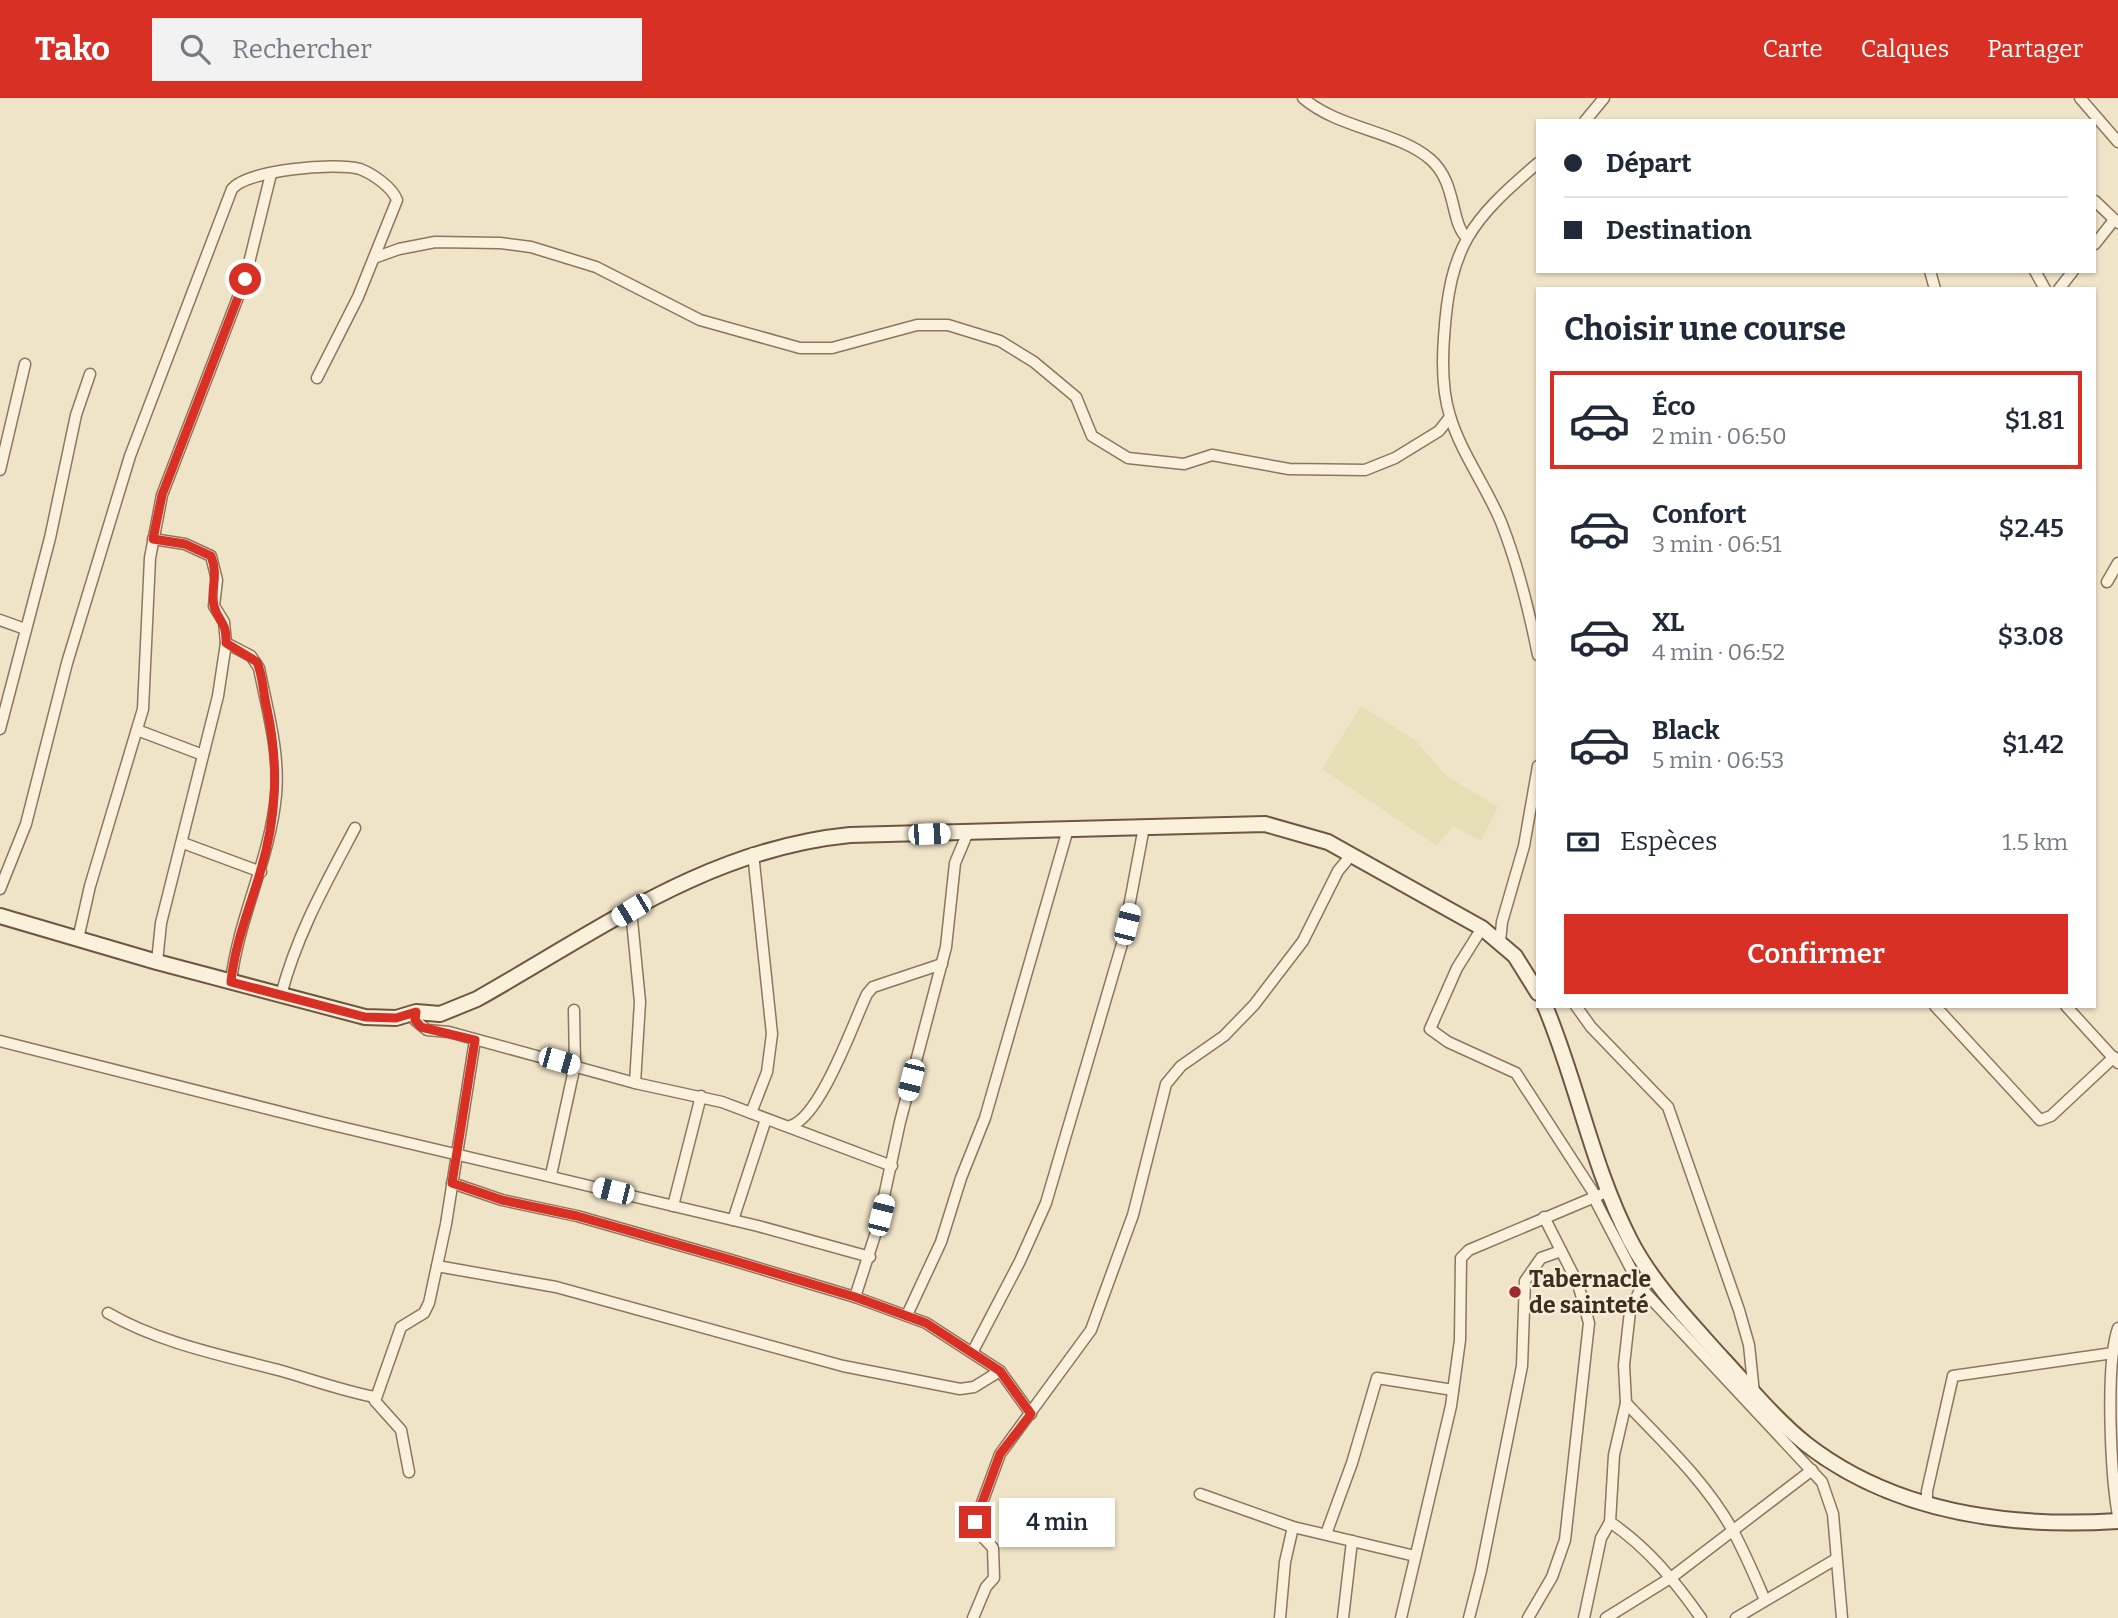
<!DOCTYPE html>
<html lang="fr">
<head>
<meta charset="utf-8">
<style>
	body { margin:0; font-family:Bitter,serif; background:#f2f2f3; color:#1f2937; height:100vh; display:flex; flex-direction:column; font-size:26px; white-space:nowrap }
	* { box-sizing:border-box; margin:0 }
	p { font-size:23px; color:#747a83 }
	.icon { flex:none; width:38px; height:38px; fill:none; stroke:currentColor; stroke-width:2; stroke-linecap:round; stroke-linejoin:round }
	.map { position:relative; flex:1; overflow:hidden }
	.side { position:absolute; left:1536px; top:189px; width:560px; height:721px; display:flex; flex-direction:column; background:#fff; border-radius:0px; box-shadow:0 2px 5px #0004 }
	.side>* { flex:none }
	.top-card { position:absolute; left:1536px; top:21px; width:560px; height:154px; border-radius:0px; box-shadow:0 2px 5px #0004; display:grid; align-content:center; height:154px; padding:0 28px; background:#fff }
	.end { position:absolute; width:32px; height:32px; margin:-16px; border:9px solid #d93025; background:#fff; box-shadow:0 0 0 4px #fff }
	.from { border-radius:50% }
	.bubble { position:absolute; height:49px; border-radius:0px; background:#fff; box-shadow:0 2px 5px #0004; font-size:23px; font-weight:600; line-height:49px; text-align:center }
	.car { position:absolute; width:21px; height:42px; margin:-21px -10px; border-radius:9px; box-shadow:0 0 5px 2px #0007; background:linear-gradient(#fff 24%,#345 0 40%,#fff 0 76%,#345 0 86%,#fff 0) }
	.top-card b { display:flex; align-items:center; gap:24px; height:66px; font-size:26px }
	.top-card b+b { border-top:2px solid #e0e1e3 }
	.top-card i { width:18px; height:18px; background:#1f2937 }
	ul { padding:0; list-style:none }
	li { display:flex; align-items:center; gap:21px; height:98px; margin:0 14px 10px; padding:0 14px; border:4px solid transparent; border-radius:0px }
	li div { flex:1 }
	li b { display:block; font-size:26px }
	li em { font-style:normal; font-weight:600 }
	li.active { border-color:#d93025 }
	li>.icon { width:63px; height:63px; stroke-width:1.5 }
	h2 { padding:0 28px; font-size:32px; line-height:84px }
	.pay { display:flex; align-items:center; gap:18px; height:77px; padding:0 28px; font-size:26px }
	.pay p { margin-inline-start:auto }
	.cta { display:flex; gap:14px; margin-top:auto; padding:14px 28px }
	.cta a { flex:1; height:80px; border-radius:0px; background:#d93025; color:#fff; font-size:28px; font-weight:600; line-height:80px; text-align:center }
	header { display:flex; align-items:center; gap:42px; box-sizing:border-box; height:98px; padding:0 35px; background:#d93025; color:#fff }
	header strong { font-size:33px }
	nav { display:flex; gap:38px; margin-inline-start:auto; font-size:24px }
	.search { width:490px; height:63px; background:#f2f2f3; display:flex; align-items:center; gap:18px; box-sizing:border-box; padding:0 24px; border-radius:0px; color:#747a83; font-size:26px }
	.map>svg:first-child { display:block }
</style>
</head>
<body>
<header>
<strong>Tako</strong>
<div class="search"><svg class="icon" aria-label="search" viewBox="0 0 24 24"><circle cx="10" cy="10" r="6"/><path d="M15 15l6 6"/></svg>Rechercher</div>
<nav><a>Carte</a><a>Calques</a><a>Partager</a></nav>
</header>
<div class="map">
<svg width="2118" height="1520" viewBox="0 0 2118 1520">
	<rect width="100%" height="100%" fill="#f0e4c8"/>
	<!-- farmland -->
	<path fill="#e6deb5" d="M1361,608L1415,642L1445,677L1498,709L1481,743L1453,728L1437,748L1322,671Z"/>
	<g fill="none" stroke-linecap="round" stroke-linejoin="round">
		<!-- street casing -->
		<g stroke="#8d765c" stroke-width="13">
			<g id="street">
				<path d="M1303,0C1339,31 1397,33 1430,61C1457,84 1450,123 1466,139"/>
				<path d="M2080,0L2118,44"/>
				<path d="M1585,23L1604,0"/>
				<path d="M1538,65C1470,123 1450,148 1444,239C1442,266 1442,293 1450,318C1461,355 1486,388 1501,424C1518,467 1529,512 1538,557"/>
				<path d="M2095,103L2118,125"/>
				<path d="M2095,146L2114,122"/>
				<path d="M374,160L399,151L435,144L500,145L531,149L596,169L700,222L800,250H832L917,227H948L1000,243L1034,264L1076,299L1092,338L1128,360L1184,366L1212,357L1289,371L1365,372L1395,360L1439,333L1450,319"/>
				<path d="M1930,173L1935,191"/>
				<path d="M2035,173L2045,191"/>
				<path d="M2059,191L2073,173"/>
				<path d="M0,372L25,266"/>
				<path d="M153,441L185,446L211,458L217,482L214,508L224,524L226,545L218,598L161,825L157,864"/>
				<path d="M2107,484L2118,465"/>
				<path d="M0,522L25,531"/>
				<path d="M226,545L251,558L259,570C267,611 280,655 276,697C270,762 238,820 231,884"/>
				<path d="M0,631L50,440L76,317L90,276"/>
				<path d="M137,632L203,657"/>
				<path d="M183,745L261,774"/>
				<path d="M0,791L26,726L67,565L130,358L232,91C247,72 336,64 360,71C373,76 392,89 397,102L358,199L317,280"/>
				<path d="M631,812L640,904L635,985"/>
				<path d="M1482,830L1457,870L1430,931L1448,944L1516,975L1595,1097"/>
				<path d="M78,841L90,788L143,611L150,460L162,397L245,181L271,76"/>
				<path d="M1500,844L1502,824L1524,748L1538,668"/>
				<path d="M281,897C297,836 326,785 355,730"/>
				<path d="M1576,908L1591,929L1668,1009L1739,1212L1749,1247L1754,1295"/>
				<path d="M1935,908L2040,1022L2051,1018L2114,959"/>
				<path d="M2066,908L2118,965"/>
				<path d="M416,914L415,922L427,932L449,934L635,985L722,1004L892,1068"/>
				<path d="M0,943L324,1025L758,1128L870,1159"/>
				<path d="M751,1015L767,974L772,936L753,755"/>
				<path d="M790,1028C820,1021 854,923 867,896L873,889L942,866"/>
				<path d="M551,1077L575,967L574,912"/>
				<path d="M452,1085L502,1102L577,1118L728,1161L855,1199L926,1225L1000,1273L1031,1316"/>
				<path d="M1593,1098L1641,1190L1822,1384L1833,1416L1842,1520"/>
				<path d="M673,1108L701,998"/>
				<path d="M733,1122L766,1021"/>
				<path d="M437,1168L556,1189L843,1268L960,1291L974,1289L1000,1273"/>
				<path d="M855,1199L877,1131L900,1024L946,849L955,765L968,734"/>
				<path d="M108,1215C159,1245 225,1258 282,1273C313,1282 343,1293 375,1299"/>
				<path d="M907,1217L941,1144L961,1080L985,1020L1068,731"/>
				<path d="M2118,1230C2105,1268 2111,1378 2118,1418"/>
				<path d="M973,1253L1020,1163L1046,1105L1122,846L1144,729"/>
				<path d="M1626,1305C1664,1345 1707,1385 1733,1433C1745,1455 1755,1479 1765,1502"/>
				<path d="M409,1374L401,1332L375,1303L401,1229L424,1215L429,1205L446,1126L475,942"/>
				<path d="M1200,1396L1293,1429L1415,1458"/>
				<path d="M1927,1407V1393L1953,1278L2113,1255"/>
				<path d="M1610,1424C1648,1450 1675,1483 1701,1520"/>
				<path d="M1326,1436L1352,1365L1377,1280L1453,1292"/>
				<path d="M973,1520L986,1489L994,1480L993,1450L980,1436L975,1424L1000,1356L1091,1232L1133,1117L1166,986L1181,968L1224,938L1254,907L1303,843L1338,773L1352,756"/>
				<path d="M1280,1520L1285,1464L1293,1429"/>
				<path d="M1343,1520L1352,1443"/>
				<path d="M1401,1520L1451,1308L1460,1242L1461,1160L1469,1152L1609,1093"/>
				<path d="M1469,1520L1481,1473L1522,1268L1525,1183L1541,1160L1561,1153"/>
				<path d="M1528,1520L1552,1479L1565,1442L1589,1225L1578,1186L1544,1119"/>
				<path d="M1584,1520L1601,1440L1610,1424L1614,1357L1626,1305L1624,1267L1630,1213L1641,1190"/>
				<path d="M1606,1520L1672,1479L1812,1372"/>
				<path d="M1736,1520L1836,1461"/>
			</g>
		</g>
		<!-- secondary casing -->
		<g stroke="#6f573f" stroke-width="18">
			<g id="secondary">
				<path d="M0,818L157,864L365,919L396,920L416,914L440,916L477,901C598,833 707,751 850,737L1265,726L1328,744L1482,830L1515,858L1538,895"/>
				<path d="M1545,908C1577,984 1592,1068 1630,1142C1652,1185 1689,1223 1721,1259C1748,1288 1775,1321 1806,1346C1895,1415 2009,1430 2118,1423"/>
			</g>
		</g>
		<!-- street -->
		<use href="#street" stroke="#faf1dc" stroke-width="10"/>
		<!-- secondary -->
		<use href="#secondary" stroke="#faf1dc" stroke-width="14"/>
	</g>
	<g fill="none" stroke-linecap="round" stroke-linejoin="round">
		<!-- route -->
		<path stroke="#d93025" stroke-width="9" d="M245,181L162,397L153,441L185,446L211,458C219,478 210,491 214,508C218,524 227,523 226,545L257,564C263,578 263,595 267,611C279,667 277,719 260,775C249,812 235,845 231,884L365,919L396,920L416,914L415,922L421,929L475,942L452,1085L502,1102L577,1118L728,1161L855,1199L926,1225L1000,1273L1031,1316L1000,1356L975,1424"/>
	</g>
	<!-- markers -->
	<circle fill="#9e2a2b" stroke="#f7eed8" stroke-width="2.5" cx="1515" cy="1194" r="7"/>
	<g text-anchor="middle" dominant-baseline="central" stroke-width="5" stroke-linejoin="round" paint-order="stroke">
		<!-- poi labels -->
		<g font-size="23" font-weight="bold" fill="#3d2e20" stroke="#f7eed8" text-anchor="start">
			<text x="1529" y="1181">Tabernacle<tspan x="1529" dy="26">de sainteté</tspan></text>
		</g>
	</g>
</svg>
<i class="end from" style="left:245px;top:181px"></i>
<i class="end" style="left:975px;top:1424px"></i>
<div class="bubble" style="left:999px;top:1400px;width:116px">4 min</div>
<i class="car" style="left:929px;top:736px;rotate:88deg"></i>
<i class="car" style="left:631px;top:812px;rotate:239deg"></i>
<i class="car" style="left:1127px;top:826px;rotate:14deg"></i>
<i class="car" style="left:559px;top:963px;rotate:106deg"></i>
<i class="car" style="left:911px;top:982px;rotate:194deg"></i>
<i class="car" style="left:613px;top:1093px;rotate:284deg"></i>
<i class="car" style="left:881px;top:1117px;rotate:14deg"></i>
<div class="top-card">
<b><i class="from"></i>Départ</b>
<b><i></i>Destination</b>
</div>
<section class="side">
<h2>Choisir une course</h2>
<ul>
<li class="active"><svg class="icon" aria-label="car" viewBox="0 0 24 24"><path d="M5 17H2v-5l4-1 3-4h7l3 4 3 1v5h-3M9 17h6M6 11h13"/><circle cx="7" cy="17" r="2"/><circle cx="17" cy="17" r="2"/></svg><div><b>Éco</b><p>2 min · 06:50</p></div><em>$1.81</em></li>
<li><svg class="icon" aria-label="car" viewBox="0 0 24 24"><path d="M5 17H2v-5l4-1 3-4h7l3 4 3 1v5h-3M9 17h6M6 11h13"/><circle cx="7" cy="17" r="2"/><circle cx="17" cy="17" r="2"/></svg><div><b>Confort</b><p>3 min · 06:51</p></div><em>$2.45</em></li>
<li><svg class="icon" aria-label="car" viewBox="0 0 24 24"><path d="M5 17H2v-5l4-1 3-4h7l3 4 3 1v5h-3M9 17h6M6 11h13"/><circle cx="7" cy="17" r="2"/><circle cx="17" cy="17" r="2"/></svg><div><b>XL</b><p>4 min · 06:52</p></div><em>$3.08</em></li>
<li><svg class="icon" aria-label="car" viewBox="0 0 24 24"><path d="M5 17H2v-5l4-1 3-4h7l3 4 3 1v5h-3M9 17h6M6 11h13"/><circle cx="7" cy="17" r="2"/><circle cx="17" cy="17" r="2"/></svg><div><b>Black</b><p>5 min · 06:53</p></div><em>$1.42</em></li>
</ul>
<div class="pay"><svg class="icon" aria-label="cash" viewBox="0 0 24 24"><path d="M3 7h18v10H3z"/><circle cx="12" cy="12" r="2"/></svg>Espèces<p>1.5 km</p></div>
<div class="cta"><a>Confirmer</a></div>
</section>
</div>
</body>
</html>
